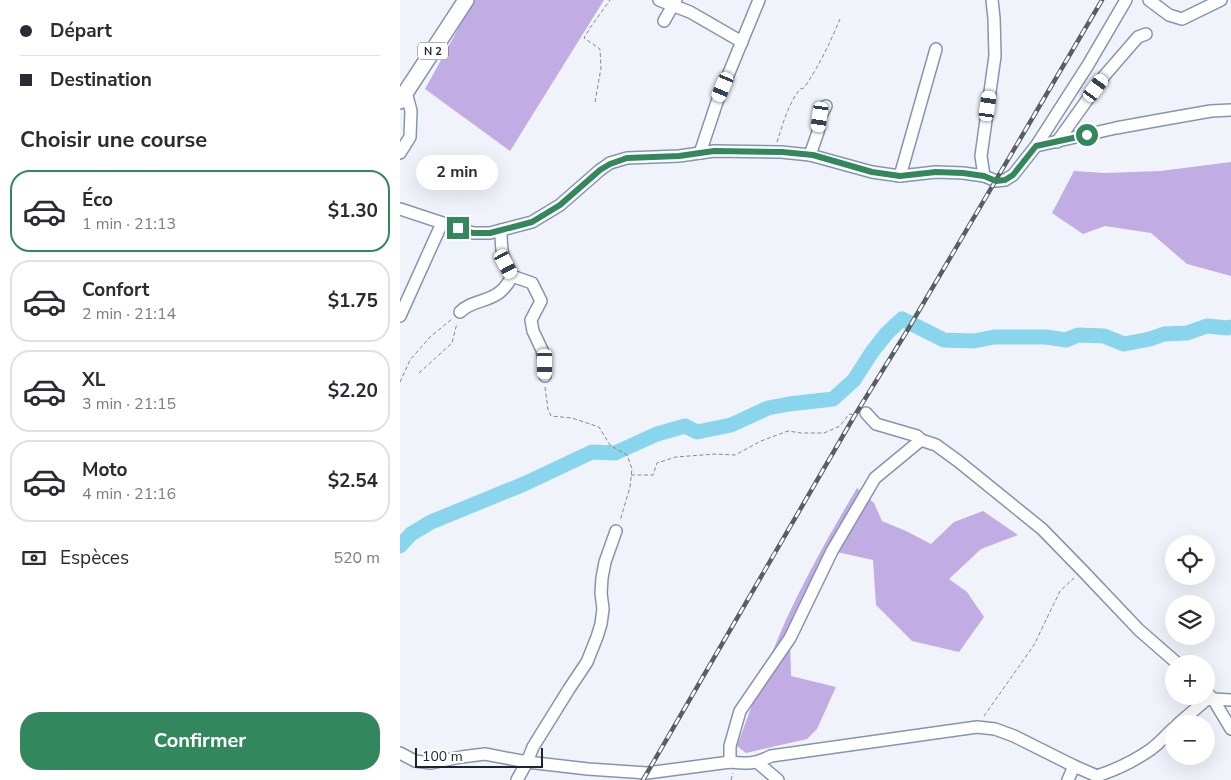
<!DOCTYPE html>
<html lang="fr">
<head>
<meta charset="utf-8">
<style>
	body { margin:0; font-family:"Nunito Sans",sans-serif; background:#f7f7f7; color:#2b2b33; height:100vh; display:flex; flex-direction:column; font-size:19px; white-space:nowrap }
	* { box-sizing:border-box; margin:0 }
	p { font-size:16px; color:#7c7c81 }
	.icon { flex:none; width:28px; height:28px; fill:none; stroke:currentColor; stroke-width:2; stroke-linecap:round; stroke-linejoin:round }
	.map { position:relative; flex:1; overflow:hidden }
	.panel { display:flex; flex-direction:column; background:#fff; width:400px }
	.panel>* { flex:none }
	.hud { display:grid; align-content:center; height:110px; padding:0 20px; background:#fff }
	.tools { position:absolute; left:765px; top:535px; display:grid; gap:10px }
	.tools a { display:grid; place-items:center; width:50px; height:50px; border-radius:50%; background:#fff; box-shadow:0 5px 20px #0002; font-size:25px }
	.scale { position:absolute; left:15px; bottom:12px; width:128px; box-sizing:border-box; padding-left:5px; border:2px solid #1d232e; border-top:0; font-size:14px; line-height:18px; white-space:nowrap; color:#1d232e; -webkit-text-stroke:4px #fff; paint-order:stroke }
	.end { position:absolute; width:22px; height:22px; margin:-11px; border:6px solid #32885c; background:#fff; box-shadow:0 0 0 2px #fff }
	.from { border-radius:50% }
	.bubble { position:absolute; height:35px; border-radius:18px; background:#fff; box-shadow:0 5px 20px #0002; font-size:16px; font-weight:700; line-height:35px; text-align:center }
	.car { position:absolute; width:15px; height:30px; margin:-15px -8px; border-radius:6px; box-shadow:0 0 4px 1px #0007; background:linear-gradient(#fff 24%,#345 0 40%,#fff 0 76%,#345 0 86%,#fff 0) }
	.hud b { display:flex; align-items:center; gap:18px; height:48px; font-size:19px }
	.hud b+b { border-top:1px solid #e1e1e2 }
	.hud i { width:12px; height:12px; background:#2b2b33 }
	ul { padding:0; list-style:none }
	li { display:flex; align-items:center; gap:15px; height:82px; margin:0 10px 8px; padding:0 10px; border:2px solid #e1e1e2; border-radius:20px }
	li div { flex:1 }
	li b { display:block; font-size:19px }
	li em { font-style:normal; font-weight:700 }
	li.selected { border-color:#32885c }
	li>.icon { width:45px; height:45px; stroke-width:1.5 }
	h2 { padding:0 20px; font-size:22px; line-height:60px }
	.pay { display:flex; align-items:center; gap:12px; height:55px; padding:0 20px; font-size:19px }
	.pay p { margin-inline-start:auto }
	.cta { display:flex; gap:10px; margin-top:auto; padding:10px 20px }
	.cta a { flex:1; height:58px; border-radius:20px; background:#32885c; color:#fff; font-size:20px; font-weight:700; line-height:58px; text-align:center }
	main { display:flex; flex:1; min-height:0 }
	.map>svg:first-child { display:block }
</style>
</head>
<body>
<main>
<section class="panel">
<div class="hud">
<b><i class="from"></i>Départ</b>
<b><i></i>Destination</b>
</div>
<h2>Choisir une course</h2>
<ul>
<li class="selected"><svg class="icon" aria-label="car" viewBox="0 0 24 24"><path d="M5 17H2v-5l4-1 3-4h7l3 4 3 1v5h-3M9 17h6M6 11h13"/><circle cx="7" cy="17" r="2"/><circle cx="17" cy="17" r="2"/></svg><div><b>Éco</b><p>1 min · 21:13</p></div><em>$1.30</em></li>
<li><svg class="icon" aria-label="car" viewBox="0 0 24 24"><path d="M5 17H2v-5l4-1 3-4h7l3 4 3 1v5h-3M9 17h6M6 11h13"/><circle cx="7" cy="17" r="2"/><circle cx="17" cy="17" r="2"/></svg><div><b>Confort</b><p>2 min · 21:14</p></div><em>$1.75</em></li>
<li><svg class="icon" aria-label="car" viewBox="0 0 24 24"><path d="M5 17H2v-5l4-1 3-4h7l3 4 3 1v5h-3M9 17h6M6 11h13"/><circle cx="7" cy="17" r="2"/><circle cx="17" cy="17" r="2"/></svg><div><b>XL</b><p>3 min · 21:15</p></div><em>$2.20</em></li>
<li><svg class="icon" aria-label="car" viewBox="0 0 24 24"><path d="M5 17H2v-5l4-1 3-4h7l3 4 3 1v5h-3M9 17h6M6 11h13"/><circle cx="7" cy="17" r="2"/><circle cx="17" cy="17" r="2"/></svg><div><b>Moto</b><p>4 min · 21:16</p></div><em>$2.54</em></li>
</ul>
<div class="pay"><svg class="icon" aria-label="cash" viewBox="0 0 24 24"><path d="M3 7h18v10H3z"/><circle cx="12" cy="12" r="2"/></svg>Espèces<p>520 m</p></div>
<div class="cta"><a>Confirmer</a></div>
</section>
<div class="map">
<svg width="831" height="780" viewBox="0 0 831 780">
	<rect width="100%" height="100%" fill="#f0f4fa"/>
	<!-- forest -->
	<g fill="#c2ace4">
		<path d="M74,0H204L110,151L25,89Z"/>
		<path d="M831,162V276L787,264L751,233L705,226L683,234L652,213L674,171L705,173L760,171Z"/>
		<path d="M457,488L474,503L482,521L506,531L531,544L554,522L583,511L618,535L581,549L549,579L567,592L584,617L559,652L512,641L476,605L473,560L432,551L390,638L391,676L436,687L417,729L407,739L346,753L337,746C352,705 367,663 385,622C406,576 431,532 457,488Z"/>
	</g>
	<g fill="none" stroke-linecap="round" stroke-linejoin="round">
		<!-- river -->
		<path stroke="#89d5ed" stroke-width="15" d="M0,546L11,534L31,522L124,484L192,452L215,453L257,434L285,426L297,432L331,425L368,408L389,404L433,399L454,380L472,352L487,333L502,319L544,340L574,341L594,337H646L666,340L678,335L704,336L724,344L750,339L764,334L787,333L807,326L828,328L831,327"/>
		<!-- minor casing -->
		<g stroke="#8595b1" stroke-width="14">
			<g id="minor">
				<path d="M259,0L290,12L342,42"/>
				<path d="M749,0L769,15L782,19L821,0"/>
				<path d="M264,21L276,0"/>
				<path d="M657,142L705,75L738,37L746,34"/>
				<path d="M636,146L688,65L726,0"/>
				<path d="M0,153L10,137L11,111L6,92"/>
				<path d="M300,153L317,102L359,0"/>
				<path d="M410,155L418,132L420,117L426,106"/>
				<path d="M500,176L536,49"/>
				<path d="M584,176L581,156L595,56L594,18L592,0"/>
				<path d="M0,209L73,233H90L132,222L160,205L200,170L210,163L227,158L279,156L314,151L381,152L410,155L472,172L500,176L536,172L563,173L584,176L596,181L605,180L613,175L636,146L716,128L760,120L811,111L831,110"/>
				<path d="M101,230C101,251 102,257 112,276L132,283L141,301L131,320L133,331L142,350L145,364V376"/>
				<path d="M60,312C70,301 88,302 100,292C105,288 109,282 112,276"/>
				<path d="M0,316L42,223"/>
				<path d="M466,413L476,424L517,436L521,440"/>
				<path d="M809,695L813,699L831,729"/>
				<path d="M778,724L806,700L813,699L831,700"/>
				<path d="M0,753L15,761L31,763L61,757L85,754L127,762L188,769L247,773L330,762C348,764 355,764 371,756L577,727L595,729L614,736L674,766L697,776C715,770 734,761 750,750C759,744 766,735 774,728"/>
				<path d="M330,762V746L340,711L390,638L432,551L475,478L521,440L536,445L558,461L642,529L682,570L739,630L778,664"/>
				<path d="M358,763L378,780"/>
				<path d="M117,780L127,762L133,747L169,689L187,662L197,637L201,624L203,609L201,593L202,578L205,562L216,531"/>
				<path d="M668,780L674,766"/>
			</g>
		</g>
		<!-- major casing -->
		<g stroke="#8595b1" stroke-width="18">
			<path id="major" d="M0,101L66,0"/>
		</g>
		<!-- path -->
		<g stroke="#838891" stroke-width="1" stroke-dasharray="4 2.5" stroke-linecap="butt">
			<path d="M195,102L201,68L200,49L184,38L190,28L210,0"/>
			<path d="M377,142C383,124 388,104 400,89L404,88C419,66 430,43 440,19"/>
			<path d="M19,373L52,343L57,323"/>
			<path d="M0,382L10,360L30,337L52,319"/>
			<path d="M145,387L148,409L151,416L172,418L199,427L210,445L227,455L232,469L230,487L220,521"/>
			<path d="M231,475H253L257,463L276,457L316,454L335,455L361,441L388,431L401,433H424L440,426L449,414L456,415"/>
			<path d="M584,716L634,645L660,591L674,578"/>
			<path d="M331,780L333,773"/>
		</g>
		<!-- minor -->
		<use href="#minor" stroke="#fff" stroke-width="11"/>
		<!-- major -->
		<use href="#major" stroke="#fff" stroke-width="15"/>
		<!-- rail casing -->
		<g stroke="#585e67" stroke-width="4.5">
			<path id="rail" d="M243,780L455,415L507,331L702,0"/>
		</g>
		<!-- rail -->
		<use href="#rail" stroke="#fff" stroke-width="2.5" stroke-dasharray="8" stroke-linecap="butt"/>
	</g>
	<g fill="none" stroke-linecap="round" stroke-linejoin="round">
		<!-- route -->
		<path stroke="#32885c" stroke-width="6" d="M58,228L73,233H90L132,222L160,205L200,170L210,164L227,158L279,156L314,151L382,152L413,155L472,172L500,176L536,172L563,173L584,176L596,181L605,180L613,175L636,146L687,135"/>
	</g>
	<g text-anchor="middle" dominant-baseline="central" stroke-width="5" stroke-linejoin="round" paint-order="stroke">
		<!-- shield labels -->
		<rect fill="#fff" stroke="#61656d" stroke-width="1" x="18" y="42.5" width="30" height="17" rx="4"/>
		<g font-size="11" font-weight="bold" fill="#1d232e">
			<text x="33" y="51">N 2</text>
		</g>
	</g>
</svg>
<div class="tools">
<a><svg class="icon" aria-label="locate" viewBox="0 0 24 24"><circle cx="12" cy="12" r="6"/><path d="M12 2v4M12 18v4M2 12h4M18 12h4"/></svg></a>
<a><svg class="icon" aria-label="layers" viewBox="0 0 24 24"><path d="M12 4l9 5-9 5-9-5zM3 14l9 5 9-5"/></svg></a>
<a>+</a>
<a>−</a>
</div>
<div class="scale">100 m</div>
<i class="end from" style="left:687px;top:135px"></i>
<i class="end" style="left:58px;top:228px"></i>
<div class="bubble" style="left:16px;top:155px;width:82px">2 min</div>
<i class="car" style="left:323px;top:87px;rotate:203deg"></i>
<i class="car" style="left:696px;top:88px;rotate:36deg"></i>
<i class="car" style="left:588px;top:106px;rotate:8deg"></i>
<i class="car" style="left:420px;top:117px;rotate:188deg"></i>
<i class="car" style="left:106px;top:264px;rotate:152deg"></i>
<i class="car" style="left:145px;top:364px;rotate:180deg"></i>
</div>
</main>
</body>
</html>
